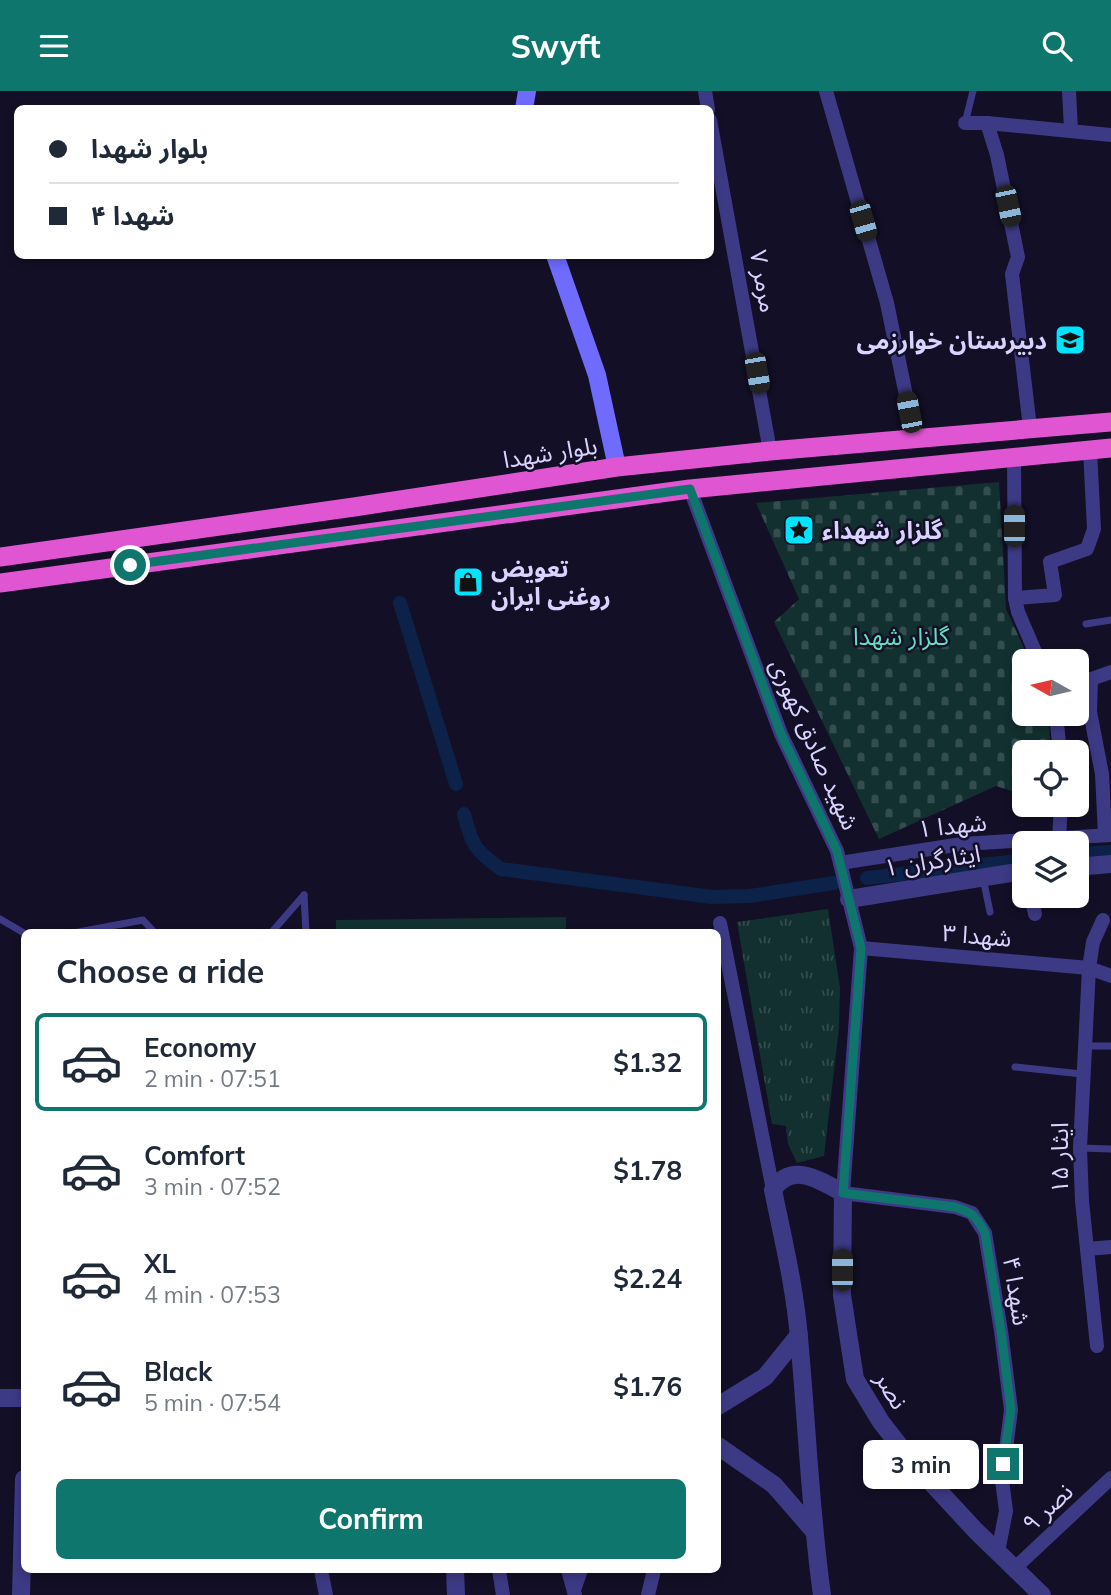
<!DOCTYPE html>
<html lang="en">
<head>
<meta charset="utf-8">
<style>
	body { margin:0; font-family:Mulish,"Noto Sans Arabic",sans-serif; background:#f6f6f7; color:#1f2937; height:100vh; display:flex; flex-direction:column; font-size:26px; white-space:nowrap }
	* { box-sizing:border-box; margin:0 }
	p { font-size:23px; color:#747a83 }
	.icon { flex:none; width:38px; height:38px; fill:none; stroke:currentColor; stroke-width:2; stroke-linecap:round; stroke-linejoin:round }
	.map { position:relative; flex:1; overflow:hidden }
	.drawer { position:absolute; left:21px; top:838px; width:700px; height:644px; display:flex; flex-direction:column; background:#fff; border-radius:10px; box-shadow:0 4px 10px #0003 }
	.drawer>* { flex:none }
	.hud { position:absolute; left:14px; top:14px; width:700px; height:154px; border-radius:10px; box-shadow:0 4px 10px #0003; display:grid; align-content:center; height:154px; padding:0 35px; background:#fff }
	.needle { width:46px; rotate:278deg }
	.buttons { position:absolute; left:1012px; top:558px; display:grid; gap:14px }
	.buttons a { display:grid; place-items:center; width:77px; height:77px; border-radius:10px; background:#fff; box-shadow:0 4px 10px #0003; font-size:35px }
	.end { position:absolute; width:32px; height:32px; margin:-16px; border:9px solid #0f766e; background:#fff; box-shadow:0 0 0 4px #fff }
	.from { border-radius:50% }
	.bubble { position:absolute; height:49px; border-radius:10px; background:#fff; box-shadow:0 4px 10px #0003; font-size:23px; font-weight:700; line-height:49px; text-align:center }
	.car { position:absolute; width:21px; height:42px; margin:-21px -10px; border-radius:9px; box-shadow:0 0 5px 2px #0007; background:linear-gradient(#222 24%,#8ab4d8 0 40%,#222 0 76%,#8ab4d8 0 86%,#222 0) }
	.hud b { display:flex; align-items:center; gap:24px; height:66px; font-size:26px }
	.hud b+b { border-top:2px solid #e0e1e3 }
	.hud i { width:18px; height:18px; background:#1f2937 }
	ul { padding:0; list-style:none }
	li { display:flex; align-items:center; gap:21px; height:98px; margin:0 14px 10px; padding:0 21px; border:4px solid transparent; border-radius:10px }
	li div { flex:1 }
	li b { display:block; font-size:26px }
	li em { font-style:normal; font-weight:700 }
	li.current { border-color:#0f766e }
	li>.icon { width:63px; height:63px; stroke-width:1.5 }
	h2 { padding:0 35px; font-size:32px; line-height:84px }
	.action { display:flex; gap:14px; margin-top:auto; padding:14px 35px }
	.action a { flex:1; height:80px; border-radius:10px; background:#0f766e; color:#fff; font-size:28px; font-weight:700; line-height:80px; text-align:center }
	header { display:flex; justify-content:space-between; align-items:center; height:91px; padding:0 35px; background:#0f766e; color:#fff; font-size:32px; font-weight:700 }
	.map>svg:first-child { display:block }
</style>
</head>
<body>
<header><svg class="icon" aria-label="menu" viewBox="0 0 24 24"><path d="M4 6h16M4 12h16M4 18h16"/></svg>Swyft<svg class="icon" aria-label="search" viewBox="0 0 24 24"><circle cx="10" cy="10" r="6"/><path d="M15 15l6 6"/></svg></header>
<div class="map">
<svg width="1111" height="1504" viewBox="0 0 1111 1504">
	<defs>
		<pattern id="grass-tufts" width="24" height="20" patternUnits="userSpaceOnUse" patternTransform="scale(1.75)"><rect width="24" height="20" fill="#12302f"/><path d="M3 7l-1-3M5 7V3M7 7l1-3M15 17l-1-3M17 17v-4M19 17l1-3" fill="none" stroke="#344d4e"/></pattern>
		<pattern id="cemetery-stones" width="16" height="16" patternUnits="userSpaceOnUse" patternTransform="scale(1.75)"><rect width="16" height="16" fill="#12302f"/><path d="M2 7V4a2 2 0 0 1 4 0v3zM10 15v-3a2 2 0 0 1 4 0v3z" fill="#344d4e"/></pattern>
	</defs>
	<rect width="100%" height="100%" fill="#130f26"/>
	<!-- grass -->
	<path fill="url(#grass-tufts)" d="M828,818L840,897L839,937L824,1065L797,1072L788,1053L786,1035L772,1033L737,831Z"/>
	<!-- cemetery -->
	<path fill="url(#cemetery-stones)" d="M999,391L1006,518L1030,570H1024V623H1048L1051,661L1024,662V701L1018,702L996,695L879,748L774,531L799,508L756,412Z"/>
	<!-- pitch -->
	<path fill="#12302f" d="M566,826V842H336V829Z"/>
	<g fill="none" stroke-linecap="round" stroke-linejoin="round">
		<!-- canal -->
		<g stroke="#0c2248" stroke-width="14">
			<path d="M400,512L456,693"/>
			<path d="M464,723C472,755 475,759 501,778L712,806L750,805L834,792"/>
			<path d="M1076,763L1111,761"/>
			<path d="M867,787L1024,769"/>
		</g>
		<!-- service -->
		<g stroke="#3d3a85" stroke-width="7">
			<path d="M965,32L973,0"/>
			<path d="M1086,533L1111,529"/>
			<path d="M983,787L990,821"/>
			<path d="M304,804L306,842"/>
			<path d="M0,828L24,842"/>
			<path d="M73,842L143,829L155,842"/>
			<path d="M271,842L304,804"/>
			<path d="M1085,955H1111"/>
			<path d="M1015,976L1082,983"/>
			<path d="M1080,1057L1111,1058"/>
		</g>
		<!-- minor -->
		<g stroke="#3d3a85" stroke-width="14">
			<path d="M705,0L708,18"/>
			<path d="M826,0L887,212L915,348"/>
			<path d="M1069,0L1071,39"/>
			<path d="M710,29L770,360"/>
			<path d="M965,32H987L997,64L1018,166L1012,183L1030,337"/>
			<path d="M987,32L1111,44"/>
			<path d="M1014,365L1015,507L1018,521L1039,570"/>
			<path d="M690,398L781,643L837,760L861,857L843,1102L955,1116L972,1122L985,1142L1001,1240L1011,1319L1002,1389L1006,1420L998,1461"/>
			<path d="M1015,507L1055,504L1050,471L1087,458L1094,438L1090,359"/>
			<path d="M1056,623L1060,662"/>
			<path d="M1105,744L1102,683L1090,621L1091,588L1111,581"/>
			<path d="M1059,748L1061,714"/>
			<path d="M840,772L962,753L1111,744"/>
			<path d="M1031,805L1035,823"/>
			<path d="M720,832L773,1099"/>
			<path d="M861,857L1089,877L1111,885"/>
			<path d="M1087,1158L1111,1156"/>
			<path d="M1097,1255L1082,1110L1080,1057L1089,877L1093,851L1103,829"/>
			<path d="M1015,1477L1111,1387"/>
			<path d="M321,1479L326,1504"/>
			<path d="M499,1479L503,1504"/>
			<path d="M568,1479L575,1504"/>
			<path d="M574,1499L581,1479"/>
			<path d="M648,1504L654,1479"/>
		</g>
		<!-- tertiary -->
		<g stroke="#3d3a85" stroke-width="18">
			<path d="M1076,776L1111,773"/>
			<path d="M849,808L1024,780"/>
			<path d="M0,1307H24"/>
			<path d="M718,1315L765,1286L799,1244"/>
			<path d="M718,1355L774,1394L813,1439"/>
			<path d="M455,1479L456,1504"/>
			<path d="M21,1504L24,1388"/>
			<path d="M822,1504C810,1419 807,1333 799,1247C795,1197 783,1148 773,1099C791,1070 820,1089 843,1102L842,1204L855,1288L881,1331L913,1372L976,1440L1042,1504"/>
		</g>
		<!-- secondary -->
		<g stroke="#6f6bff" stroke-width="18">
			<path d="M524,18L527,0"/>
			<path d="M555,164L597,284L617,376"/>
		</g>
		<!-- trunk -->
		<g stroke="#e055d1" stroke-width="19">
			<path d="M0,466L354,416L617,376L770,360L1111,331"/>
			<path d="M0,492L690,398L1111,357"/>
		</g>
	</g>
	<g fill="none" stroke-linecap="round" stroke-linejoin="round">
		<!-- route -->
		<path stroke="#0f766e" stroke-width="9" d="M130,474L690,398L781,643L837,760L861,857L843,1102L955,1116C973,1122 976,1125 985,1142L1001,1240L1011,1319L1003,1373"/>
	</g>
	<!-- icons -->
	<defs>
		<g id="school-square" transform="scale(1.575)"><rect x="-9" y="-9" width="18" height="18" rx="4" fill="#00e5ff" stroke="#130f26"/><path d="M0-5L7-2L0 1L-7-2ZM-4 1L0 2.5L4 1V4Q0 6-4 4Z" fill="#111"/></g>
		<g id="sight-square" transform="scale(1.575)"><rect x="-9" y="-9" width="18" height="18" rx="4" fill="#00e5ff" stroke="#130f26"/><path d="M0-6L1.8-2.2L6-1.7L2.9 1.2L3.7 5.4L0 3.3L-3.7 5.4L-2.9 1.2L-6-1.7L-1.8-2.2Z" fill="#111"/></g>
		<g id="shop-square" transform="scale(1.575)"><rect x="-9" y="-9" width="18" height="18" rx="4" fill="#00e5ff" stroke="#130f26"/><path d="M-5-2.5h2.3a2.7 3.5 0 0 1 5.4 0H5L5.5 6h-11ZM-1.5-2.5h3a1.5 2.3 0 0 0-3 0Z" fill="#111"/></g>
	</defs>
	<g fill-rule="evenodd">
		<use href="#school-square" x="1070" y="249"/>
		<use href="#sight-square" x="799" y="439"/>
		<use href="#shop-square" x="468" y="491"/>
	</g>
	<g text-anchor="middle" dominant-baseline="central" stroke-width="5" stroke-linejoin="round" paint-order="stroke">
		<!-- street labels -->
		<g font-size="24" fill="#d9d4ff" stroke="#130f26">
			<text transform="translate(764 190) rotate(80)">مرمر ۷</text>
			<text transform="translate(550 361) rotate(-9)">بلوار شهدا</text>
			<text transform="translate(815 653) rotate(66)">شهید صادق کهوری</text>
			<text transform="translate(952 734) rotate(-6)">شهدا ۱</text>
			<text transform="translate(932 769) rotate(-9)">ایثارگران ۱</text>
			<text transform="translate(977 844) rotate(5)">شهدا ۳</text>
			<text transform="translate(1059 1067) rotate(-90)">ایثار ۱۵</text>
			<text transform="translate(1017 1200) rotate(81)">شهدا ۴</text>
			<text transform="translate(892 1299) rotate(59)">نصر</text>
			<text transform="translate(1047 1416) rotate(-43)">نصر ۹</text>
		</g>
		<!-- poi labels -->
		<g font-size="24" font-weight="bold" fill="#d9d4ff" stroke="#130f26" text-anchor="start">
			<text x="1047" y="249" text-anchor="end">دبیرستان خوارزمی</text>
			<text x="822" y="439">گلزار شهداء</text>
			<text x="491" y="477">تعویض<tspan x="491" dy="28">روغنی ایران</tspan></text>
		</g>
		<!-- park labels -->
		<g font-size="24" fill="#5fe0c0" stroke="#130f26">
			<text x="901" y="545">گلزار شهدا</text>
		</g>
	</g>
</svg>
<div class="buttons">
<a><svg class="needle" viewBox="-14 -14 28 28"><path d="M0-13l5 13h-10z" fill="#e53935"/><path d="M0 13l5-13h-10z" fill="#747a83"/></svg></a>
<a><svg class="icon" aria-label="locate" viewBox="0 0 24 24"><circle cx="12" cy="12" r="6"/><path d="M12 2v4M12 18v4M2 12h4M18 12h4"/></svg></a>
<a><svg class="icon" aria-label="layers" viewBox="0 0 24 24"><path d="M12 4l9 5-9 5-9-5zM3 14l9 5 9-5"/></svg></a>
</div>
<i class="end from" style="left:130px;top:474px"></i>
<i class="end" style="left:1003px;top:1373px"></i>
<div class="bubble" style="left:863px;top:1349px;width:116px">3 min</div>
<i class="car" style="left:1008px;top:115px;rotate:168deg"></i>
<i class="car" style="left:863px;top:130px;rotate:164deg"></i>
<i class="car" style="left:757px;top:282px;rotate:170deg"></i>
<i class="car" style="left:909px;top:321px;rotate:349deg"></i>
<i class="car" style="left:1014px;top:435px;rotate:0deg"></i>
<i class="car" style="left:842px;top:1179px;rotate:0deg"></i>
<div class="hud">
<b><i class="from"></i>بلوار شهدا</b>
<b><i></i>شهدا ۴</b>
</div>
<section class="drawer">
<h2>Choose a ride</h2>
<ul>
<li class="current"><svg class="icon" aria-label="car" viewBox="0 0 24 24"><path d="M5 17H2v-5l4-1 3-4h7l3 4 3 1v5h-3M9 17h6M6 11h13"/><circle cx="7" cy="17" r="2"/><circle cx="17" cy="17" r="2"/></svg><div><b>Economy</b><p>2 min · 07:51</p></div><em>$1.32</em></li>
<li><svg class="icon" aria-label="car" viewBox="0 0 24 24"><path d="M5 17H2v-5l4-1 3-4h7l3 4 3 1v5h-3M9 17h6M6 11h13"/><circle cx="7" cy="17" r="2"/><circle cx="17" cy="17" r="2"/></svg><div><b>Comfort</b><p>3 min · 07:52</p></div><em>$1.78</em></li>
<li><svg class="icon" aria-label="car" viewBox="0 0 24 24"><path d="M5 17H2v-5l4-1 3-4h7l3 4 3 1v5h-3M9 17h6M6 11h13"/><circle cx="7" cy="17" r="2"/><circle cx="17" cy="17" r="2"/></svg><div><b>XL</b><p>4 min · 07:53</p></div><em>$2.24</em></li>
<li><svg class="icon" aria-label="car" viewBox="0 0 24 24"><path d="M5 17H2v-5l4-1 3-4h7l3 4 3 1v5h-3M9 17h6M6 11h13"/><circle cx="7" cy="17" r="2"/><circle cx="17" cy="17" r="2"/></svg><div><b>Black</b><p>5 min · 07:54</p></div><em>$1.76</em></li>
</ul>
<div class="action"><a>Confirm</a></div>
</section>
</div>
</body>
</html>
